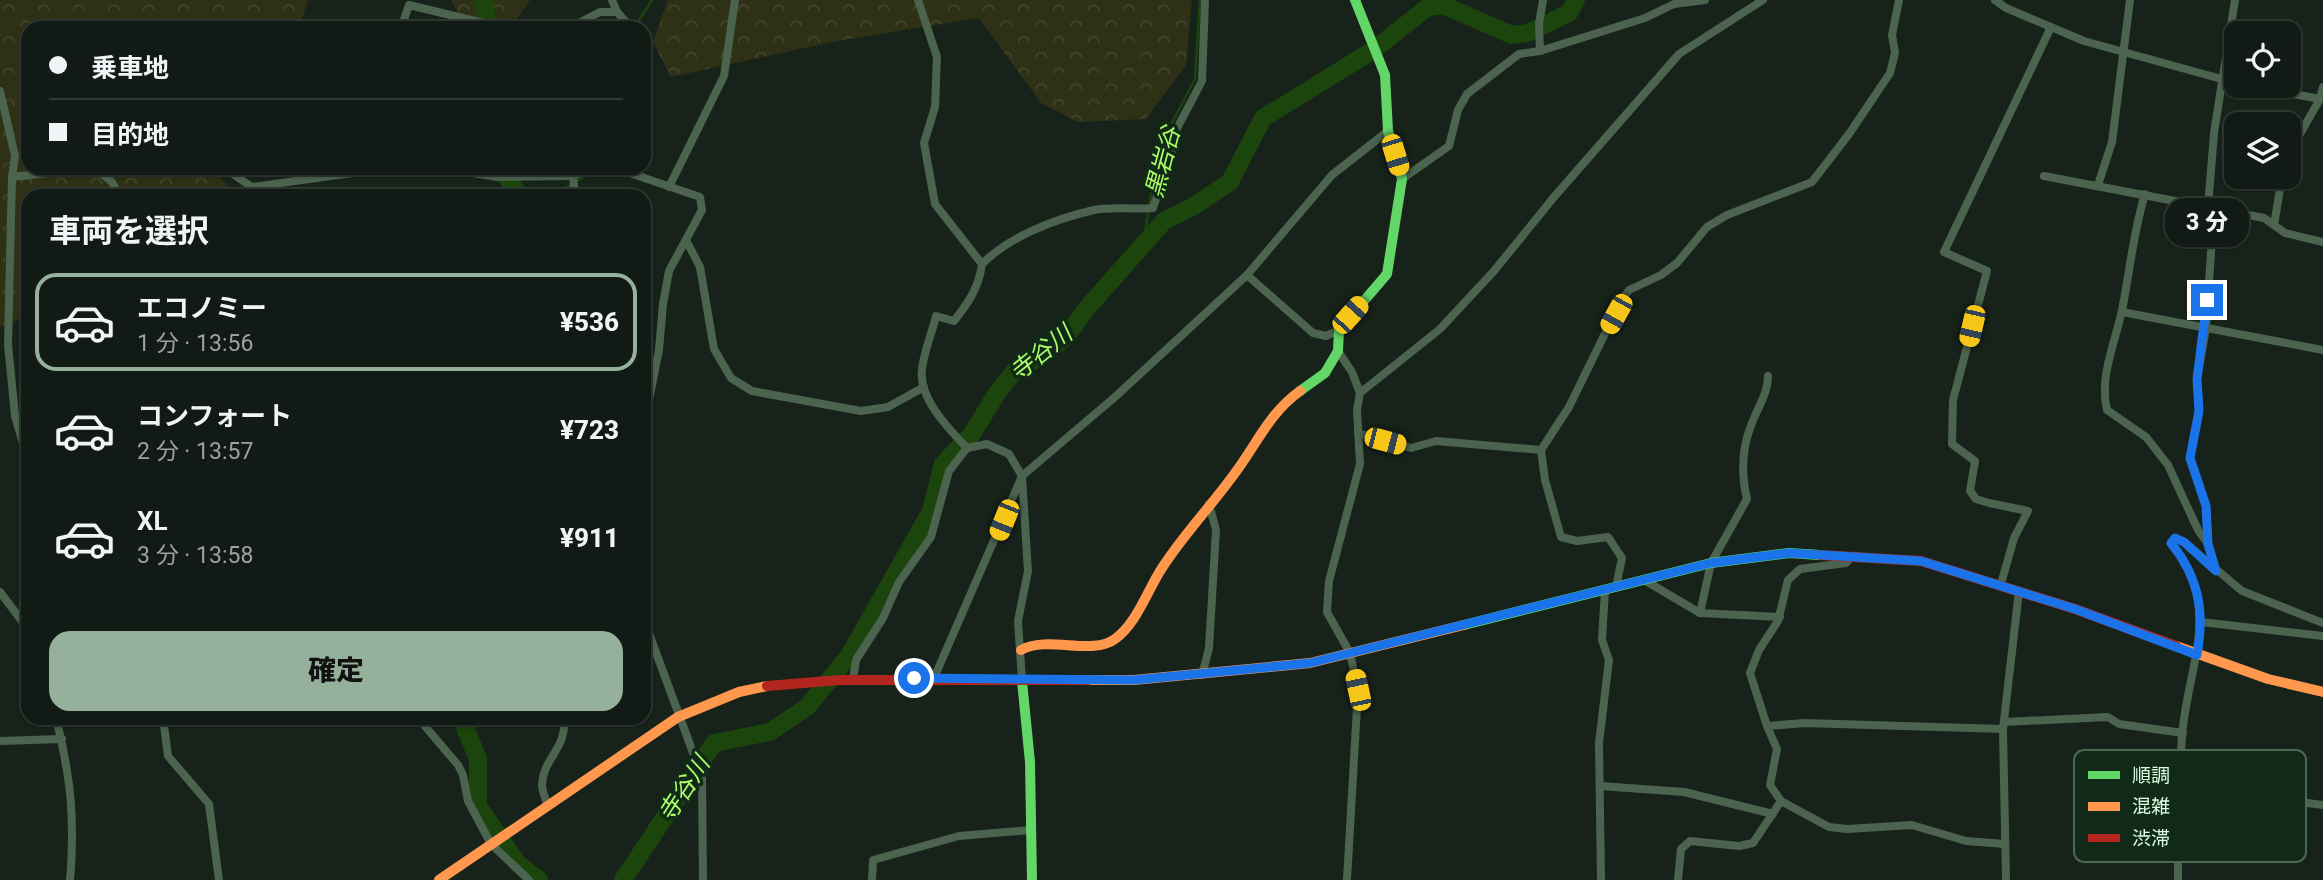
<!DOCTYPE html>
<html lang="ja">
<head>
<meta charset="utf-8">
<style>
	body { margin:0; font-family:Roboto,"Noto Sans JP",sans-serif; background:#1a231d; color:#f1f3f6; height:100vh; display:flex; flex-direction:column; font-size:26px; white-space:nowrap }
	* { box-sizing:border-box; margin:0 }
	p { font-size:23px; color:#9ca1a0 }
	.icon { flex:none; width:38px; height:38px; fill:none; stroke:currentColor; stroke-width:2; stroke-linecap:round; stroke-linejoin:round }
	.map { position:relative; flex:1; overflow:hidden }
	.sheet { position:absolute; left:21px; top:189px; width:630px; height:536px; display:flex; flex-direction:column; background:#111a14; border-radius:21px; box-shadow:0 2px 5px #0004,0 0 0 2px #303834 }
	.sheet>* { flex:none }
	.top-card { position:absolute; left:21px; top:21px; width:630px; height:154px; border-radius:21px; box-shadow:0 2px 5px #0004,0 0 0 2px #303834; display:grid; align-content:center; height:154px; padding:0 28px; background:#111a14 }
	.controls { position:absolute; left:2224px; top:21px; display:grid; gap:14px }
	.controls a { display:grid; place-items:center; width:77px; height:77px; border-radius:14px; background:#111a14; box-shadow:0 2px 5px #0004,0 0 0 2px #303834; font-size:35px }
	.end { position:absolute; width:32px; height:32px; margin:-16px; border:9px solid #1a73e8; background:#fff; box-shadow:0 0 0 4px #fff }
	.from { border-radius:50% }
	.bubble { position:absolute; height:49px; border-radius:21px; background:#111a14; box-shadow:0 2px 5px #0004,0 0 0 2px #303834; font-size:23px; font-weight:800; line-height:49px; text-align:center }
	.car { position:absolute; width:21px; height:42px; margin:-21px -10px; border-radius:9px; box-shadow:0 0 5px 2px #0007; background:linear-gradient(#f5c518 24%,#345 0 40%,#f5c518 0 76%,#345 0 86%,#f5c518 0) }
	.top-card b { display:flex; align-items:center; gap:24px; height:66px; font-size:26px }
	.top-card b+b { border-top:2px solid #303834 }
	.top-card i { width:18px; height:18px; background:#f1f3f6 }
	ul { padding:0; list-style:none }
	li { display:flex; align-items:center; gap:21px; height:98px; margin:0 14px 10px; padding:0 14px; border:4px solid transparent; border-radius:21px }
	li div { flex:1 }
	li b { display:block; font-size:26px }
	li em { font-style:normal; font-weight:800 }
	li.on { border-color:#95b19b }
	li>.icon { width:63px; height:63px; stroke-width:1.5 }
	h2 { padding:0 28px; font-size:32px; line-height:84px }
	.action { display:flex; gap:14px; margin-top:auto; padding:14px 28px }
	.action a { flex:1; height:80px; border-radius:21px; background:#95b19b; color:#111; font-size:28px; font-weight:800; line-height:80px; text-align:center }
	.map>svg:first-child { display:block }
</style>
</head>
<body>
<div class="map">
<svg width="2323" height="880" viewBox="0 0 2323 880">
	<defs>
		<pattern id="forest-crowns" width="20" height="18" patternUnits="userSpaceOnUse" patternTransform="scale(1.75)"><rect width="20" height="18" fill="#2e3115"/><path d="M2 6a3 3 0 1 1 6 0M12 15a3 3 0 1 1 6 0" fill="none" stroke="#42462c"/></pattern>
	</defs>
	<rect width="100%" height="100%" fill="#17231a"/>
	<!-- forest -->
	<g fill="url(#forest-crowns)">
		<path d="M0,0H308L299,28H28V168H212L236,196H28V315L0,327Z"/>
		<path d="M451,0H530L511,28H466Z"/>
		<path d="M668,0H1192L1186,65L1146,119L1078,122L1041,103L979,18L837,41L671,77L653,42Z"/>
	</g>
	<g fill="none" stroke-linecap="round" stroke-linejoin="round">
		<!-- stream -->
		<g stroke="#1c440d" stroke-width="2.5">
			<path d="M634,28L652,0"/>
			<path d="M562,196L567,187L597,170"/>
			<path d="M1143,245L1152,189L1165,151L1166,134L1195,79L1200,0"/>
		</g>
		<!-- river -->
		<g stroke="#1c440d" stroke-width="18">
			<path d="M483,0L486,9L484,28"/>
			<path d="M500,168L520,196"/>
			<path d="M461,718L478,759V806L518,864L539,880"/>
			<path d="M623,880L714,743L770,732L807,707L849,656L931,511L943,464L972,434L997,393L1017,368L1043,356L1066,337L1088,307L1164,221L1194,206L1230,182L1263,118L1372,51L1428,7L1443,5L1512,35L1528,33L1569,13L1576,0"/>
		</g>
		<!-- street -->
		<g stroke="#4c644f" stroke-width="8">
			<path d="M612,0L617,12L631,28"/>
			<path d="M918,0L937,57L935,107L924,143L935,204L982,264C979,288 968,303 954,321L936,316C932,333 924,351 922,369C918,398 949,429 967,448"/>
			<path d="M1995,0L2006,8L2084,41L2236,83"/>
			<path d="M401,28L409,5L504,28"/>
			<path d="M569,28L600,12H617"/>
			<path d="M1540,51L1539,24L1543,0"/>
			<path d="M2251,86L2320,99"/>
			<path d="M0,91L15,156L12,177L8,344L15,416L28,461"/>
			<path d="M2289,153L2320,99L2323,87"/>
			<path d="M95,168L112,182L119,196"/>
			<path d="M224,168L252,187L388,168"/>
			<path d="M443,168L497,177L573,176L593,168L624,171"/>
			<path d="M625,168L624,171L700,197L702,210L669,271L663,304L659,350L644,424"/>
			<path d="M573,176L575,196"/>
			<path d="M2044,176L2264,218L2285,233L2323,242"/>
			<path d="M12,177L94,168"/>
			<path d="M1402,179L1449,146L1458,110L1467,94L1519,54L1540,51L1645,18L1674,4L1705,0"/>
			<path d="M2098,185L2112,142L2130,0"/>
			<path d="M669,187L724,76L735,0"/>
			<path d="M2145,194C2133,233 2130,271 2122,310C2115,344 2099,376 2107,410L2146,437L2168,465L2198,530L2208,544L2215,568"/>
			<path d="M2208,207L2214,133L2235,0"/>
			<path d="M2274,225L2282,177"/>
			<path d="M686,240L700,267L714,349L731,378L752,391L861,411L888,407L924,387"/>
			<path d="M982,264C1010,236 1055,219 1094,210C1112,206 1134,210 1153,208L1172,151L1173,136L1202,81L1205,0"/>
			<path d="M1247,275L1313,333L1326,336L1339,330"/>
			<path d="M2122,312L2323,350"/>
			<path d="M1338,351L1352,372L1360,393L1357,410L1360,464L1329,581L1327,612L1350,653L1358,690L1347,880"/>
			<path d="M1360,393L1440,329L1494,271L1554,197L1679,54L1763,0"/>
			<path d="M1358,433L1411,448L1436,441L1541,450"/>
			<path d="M2208,544L2206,506L2190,458L2199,410L2197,379L2206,328L2214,208"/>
			<path d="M1644,580L1700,613L1780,617"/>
			<path d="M2001,584L2014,538L2028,511L1989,503L1976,499L1970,491L1975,461L1952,444L1953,400L1987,271L1944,252L2051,27"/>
			<path d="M1616,587L1622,558L1608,537L1577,541L1561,537L1545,480L1541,450L1569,407L1621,301L1629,290L1661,275L1677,263L1707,227L1727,215L1812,182L1849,134L1890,73L1895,53L1892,35L1899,0"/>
			<path d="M0,592L28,629"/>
			<path d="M1700,613L1711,563L1747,499C1741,474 1742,447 1752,423C1758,407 1768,393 1768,376"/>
			<path d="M644,620L702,777L703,880"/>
			<path d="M2201,622L2323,636"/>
			<path d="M1202,675L1209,648L1216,530L1209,504"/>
			<path d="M934,678L1022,476L1115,397L1247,275L1332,175L1388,131"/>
			<path d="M853,680L856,660L883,618L899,582L931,537L949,471L967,448L987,444L1009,454L1022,476L1028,571L1018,621L1022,681"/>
			<path d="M56,718C71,779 75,817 70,880"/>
			<path d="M163,718L168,756L209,804L219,880"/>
			<path d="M418,718L458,765L463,775L468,801L491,844L529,880"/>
			<path d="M2004,722L2108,717L2119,724L2183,733"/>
			<path d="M1767,726L1750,673L1759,650L1778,621L1788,580L1800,569L1846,563L1853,556"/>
			<path d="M0,741L62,739"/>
			<path d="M1600,786L1684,792L1773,814"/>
			<path d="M2181,799L2261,797L2323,805"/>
			<path d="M1781,801L1829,827L1847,829L1912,825L1966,841L2005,844"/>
			<path d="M548,806C546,800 542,791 542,785C543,757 567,750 564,718"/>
			<path d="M872,880L873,860L959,836L1031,830"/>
			<path d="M1601,880L1599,743L1609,660L1602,640L1605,591"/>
			<path d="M1678,880L1681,849L1690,841L1739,846L1753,843L1781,801L1770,785L1777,749L1767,726L1805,723L2003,729"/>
			<path d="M2006,880L2003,729L2019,591"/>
			<path d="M2178,880C2178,832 2179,784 2182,736C2188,662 2224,610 2171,543L2175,538L2184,542L2242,591L2323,623"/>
		</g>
		<!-- fast -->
		<g stroke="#63d668" stroke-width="10">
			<path d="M1300,391L1325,373L1338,351L1339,330L1387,274L1402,179L1388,131L1385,75L1355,0"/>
			<path d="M1464,625L1711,563L1789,553L1820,555"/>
			<path d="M1022,681L1030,762L1032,880"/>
		</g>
		<!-- slow -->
		<g stroke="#ff974d" stroke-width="10">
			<path d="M2176,646L2268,679L2323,692"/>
			<path d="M1021,650C1048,635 1092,656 1115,639C1137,623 1147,591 1162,568C1185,532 1216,501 1240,466C1259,439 1272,411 1300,391"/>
			<path d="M1088,680H1134L1310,663L1464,625"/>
			<path d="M439,880L678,717L739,692L767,686"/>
		</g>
		<!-- jam -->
		<g stroke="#b3261e" stroke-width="10">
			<path d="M1820,555L1921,561L2075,609L2176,646"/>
			<path d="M767,686L840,680H1088"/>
		</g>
	</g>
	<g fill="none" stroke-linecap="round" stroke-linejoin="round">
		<!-- route -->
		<path stroke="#1a73e8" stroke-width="9" d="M914,678L1134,680L1310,663L1711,563L1789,553L1921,561L2075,609L2197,655C2205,611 2199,578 2171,543L2175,538L2184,542L2216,571L2208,544L2206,506L2190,458L2199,411L2197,379L2207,300"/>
	</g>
	<g text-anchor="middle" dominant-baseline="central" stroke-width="7" stroke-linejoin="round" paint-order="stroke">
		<!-- water labels -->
		<g font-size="24" font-style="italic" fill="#adfc69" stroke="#112917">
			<text transform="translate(1163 162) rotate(-75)">黒岩谷</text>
			<text transform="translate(1041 353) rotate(-39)">寺谷川</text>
			<text transform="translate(684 789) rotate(-57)">寺谷川</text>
		</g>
	</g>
	<!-- legend -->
	<rect x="2074" y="750" width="232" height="112" rx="10" fill="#112917" stroke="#4d6953" stroke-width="2"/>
	<rect x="2088" y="771" width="32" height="8" fill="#63d668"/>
	<rect x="2088" y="802" width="32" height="9" fill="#ff974d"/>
	<rect x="2088" y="834" width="32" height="8" fill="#b3261e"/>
	<g font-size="19" fill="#d9fee0">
		<text x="2132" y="782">順調</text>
		<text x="2132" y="813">混雑</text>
		<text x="2132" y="845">渋滞</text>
	</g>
</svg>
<div class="controls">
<a><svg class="icon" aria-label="locate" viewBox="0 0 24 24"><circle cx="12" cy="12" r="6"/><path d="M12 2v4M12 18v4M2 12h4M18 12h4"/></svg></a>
<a><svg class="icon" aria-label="layers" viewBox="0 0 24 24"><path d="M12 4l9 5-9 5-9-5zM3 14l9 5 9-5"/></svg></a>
</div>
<i class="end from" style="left:914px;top:678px"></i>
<i class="end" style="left:2207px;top:300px"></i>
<div class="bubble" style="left:2165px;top:198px;width:84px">3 分</div>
<i class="car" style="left:1395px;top:155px;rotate:163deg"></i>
<i class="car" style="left:1616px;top:314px;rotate:209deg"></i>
<i class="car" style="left:1350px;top:315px;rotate:42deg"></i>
<i class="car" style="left:1972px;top:326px;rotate:193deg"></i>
<i class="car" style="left:1385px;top:441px;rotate:105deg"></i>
<i class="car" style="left:1004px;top:520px;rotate:202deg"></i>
<i class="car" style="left:1358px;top:690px;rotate:348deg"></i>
<div class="top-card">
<b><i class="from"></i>乗車地</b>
<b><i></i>目的地</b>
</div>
<section class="sheet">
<h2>車両を選択</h2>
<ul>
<li class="on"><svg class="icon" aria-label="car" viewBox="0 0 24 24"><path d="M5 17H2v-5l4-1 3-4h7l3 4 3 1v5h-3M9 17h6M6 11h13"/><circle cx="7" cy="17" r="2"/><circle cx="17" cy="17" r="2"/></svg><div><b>エコノミー</b><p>1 分 · 13:56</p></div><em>¥536</em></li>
<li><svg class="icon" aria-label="car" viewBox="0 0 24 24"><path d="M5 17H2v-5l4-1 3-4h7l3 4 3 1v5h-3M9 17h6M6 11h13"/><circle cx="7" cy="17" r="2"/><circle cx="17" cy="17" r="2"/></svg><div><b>コンフォート</b><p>2 分 · 13:57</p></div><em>¥723</em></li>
<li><svg class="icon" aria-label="car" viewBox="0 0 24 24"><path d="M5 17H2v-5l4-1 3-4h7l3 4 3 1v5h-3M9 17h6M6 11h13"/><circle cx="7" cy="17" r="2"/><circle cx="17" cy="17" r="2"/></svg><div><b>XL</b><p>3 分 · 13:58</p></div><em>¥911</em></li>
</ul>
<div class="action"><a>確定</a></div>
</section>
</div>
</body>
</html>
